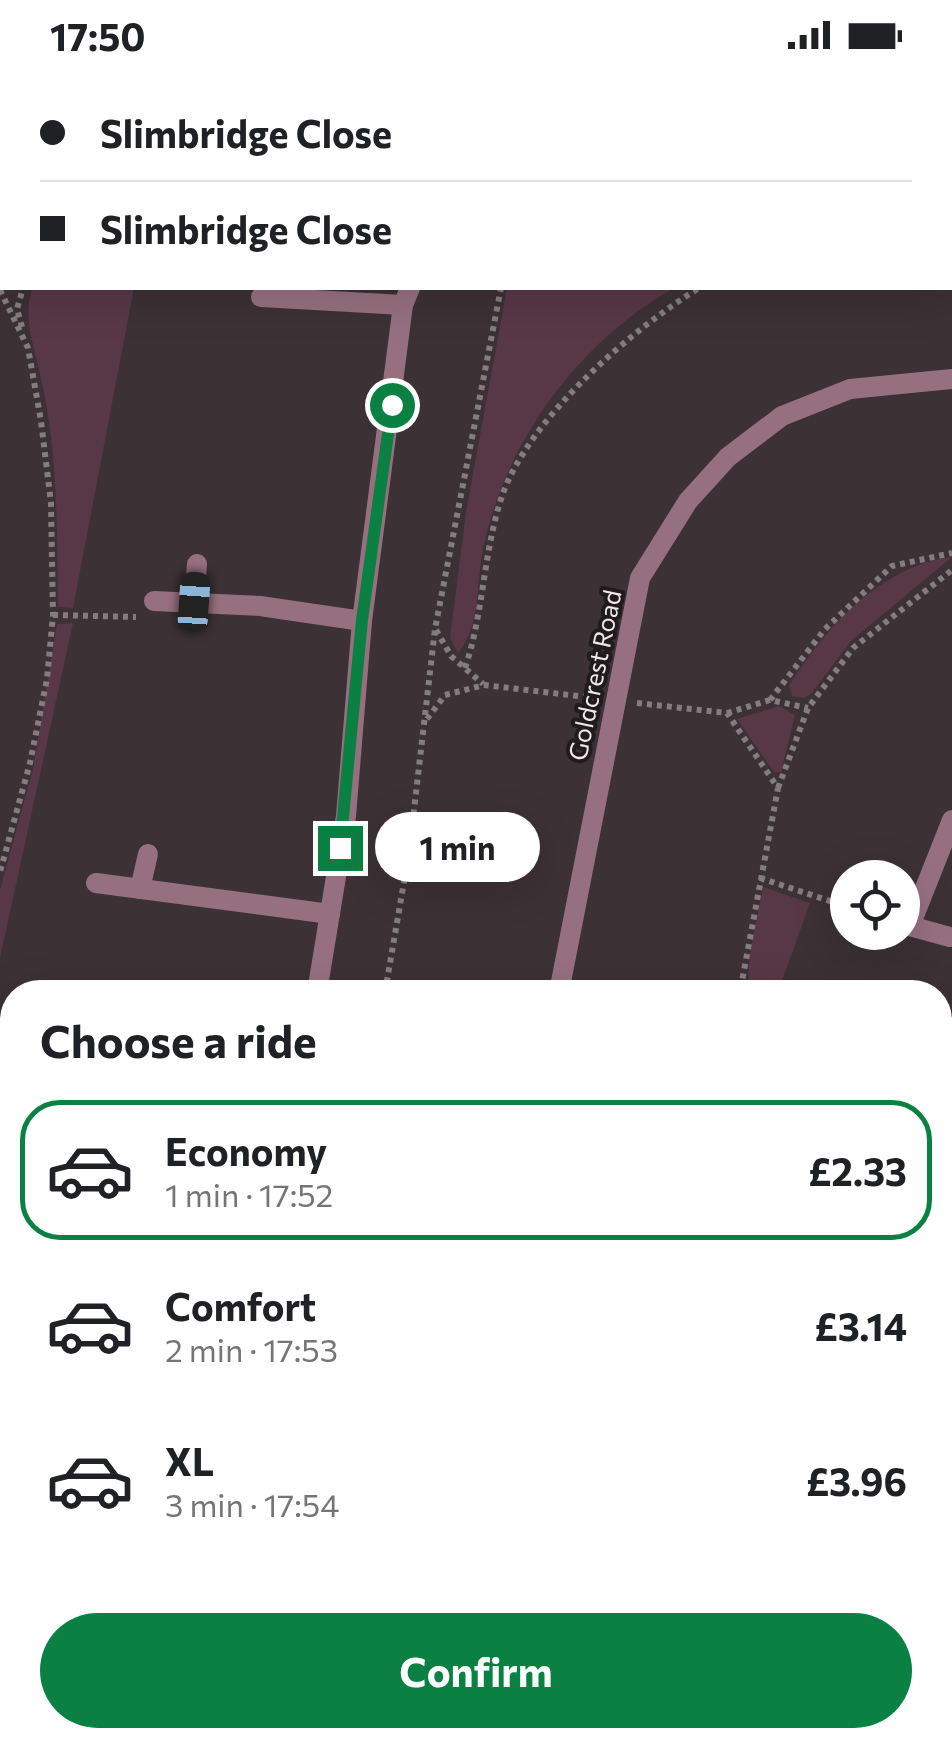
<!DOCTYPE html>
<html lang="en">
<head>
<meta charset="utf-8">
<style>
	body { margin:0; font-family:Commissioner,sans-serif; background:#f6f6f6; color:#202124; height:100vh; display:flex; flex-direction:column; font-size:38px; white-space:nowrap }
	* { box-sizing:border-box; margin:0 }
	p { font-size:32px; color:#757577 }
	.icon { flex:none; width:55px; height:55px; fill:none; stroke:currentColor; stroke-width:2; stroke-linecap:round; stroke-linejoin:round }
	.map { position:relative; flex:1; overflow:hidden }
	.side { position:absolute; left:0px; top:910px; width:952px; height:768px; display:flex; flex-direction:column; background:#fff; border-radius:40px 40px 0 0; box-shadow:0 10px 40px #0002 }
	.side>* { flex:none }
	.hud { position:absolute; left:0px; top:0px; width:952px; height:220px; box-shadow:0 10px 40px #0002; display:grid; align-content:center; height:220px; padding:0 40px; background:#fff }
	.tools { position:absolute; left:830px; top:790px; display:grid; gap:20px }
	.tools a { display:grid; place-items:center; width:90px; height:90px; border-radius:50%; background:#fff; box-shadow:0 10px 40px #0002; font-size:50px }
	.end { position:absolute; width:45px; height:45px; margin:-22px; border:12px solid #0b8043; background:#fff; box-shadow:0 0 0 5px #fff }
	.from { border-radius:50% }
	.bubble { position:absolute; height:70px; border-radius:35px; background:#fff; box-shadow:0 10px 40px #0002; font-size:32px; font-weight:700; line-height:70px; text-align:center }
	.car { position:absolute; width:30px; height:60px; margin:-30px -15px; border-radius:12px; box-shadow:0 0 8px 2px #0007; background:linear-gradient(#222 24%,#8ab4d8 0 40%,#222 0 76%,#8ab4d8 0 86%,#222 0) }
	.hud b { display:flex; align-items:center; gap:35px; height:95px; font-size:38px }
	.hud b+b { border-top:2px solid #e0e0e0 }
	.hud i { width:25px; height:25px; background:#202124 }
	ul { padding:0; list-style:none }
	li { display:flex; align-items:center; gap:30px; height:140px; margin:0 20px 15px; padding:0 20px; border:5px solid transparent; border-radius:40px }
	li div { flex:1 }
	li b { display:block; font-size:38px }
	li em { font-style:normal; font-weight:700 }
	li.on { border-color:#0b8043 }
	li>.icon { width:90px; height:90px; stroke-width:1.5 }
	h2 { padding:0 40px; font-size:45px; line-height:120px }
	.button { display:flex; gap:20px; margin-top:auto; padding:20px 40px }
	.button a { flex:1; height:115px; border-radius:60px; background:#0b8043; color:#fff; font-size:40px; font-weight:700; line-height:115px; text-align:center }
	.status { display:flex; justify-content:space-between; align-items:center; height:70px; padding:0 50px; background:#fff; direction:ltr }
	.status svg { height:28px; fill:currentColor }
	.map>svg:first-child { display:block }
</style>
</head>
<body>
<div class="status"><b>17:50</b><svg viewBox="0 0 49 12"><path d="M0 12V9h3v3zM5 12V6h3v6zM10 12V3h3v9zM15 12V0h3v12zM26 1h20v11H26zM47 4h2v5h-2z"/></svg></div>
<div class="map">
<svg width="952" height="1677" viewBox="0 0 952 1677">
	<rect width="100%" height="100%" fill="#3c3135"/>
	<!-- green -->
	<g fill="#583845">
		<path d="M33,218H134L73,538L58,537C57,458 58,376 39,300C33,273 22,243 33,218Z"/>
		<path d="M507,218H674C579,272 508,368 484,474C476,508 482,555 458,583L450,568L466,442Z"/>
		<path d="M952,487L851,571L811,624L803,628L792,626L789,616C825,558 882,495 952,487Z"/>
		<path d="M73,553L0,888V820L33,699L57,554Z"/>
		<path d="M779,636L795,645L781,702H774L737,649Z"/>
		<path d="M763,817L810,833L778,922H748L749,888Z"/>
		<path d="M952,1453V1517L940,1523V1461Z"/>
		<path d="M284,1665H621L603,1677H277Z"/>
	</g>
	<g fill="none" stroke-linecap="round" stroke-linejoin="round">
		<!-- path -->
		<g stroke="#857c80" stroke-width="6" stroke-dasharray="5 5" stroke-linecap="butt">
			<path d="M698,0L721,2"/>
			<path d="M781,0L783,2"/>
			<path d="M278,2L279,0"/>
			<path d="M950,25H952"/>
			<path d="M0,32L2,31"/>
			<path d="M950,153H952"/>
			<path d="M0,220L28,278L41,351L51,433L53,545L47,609L30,693L0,802"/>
			<path d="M22,257L17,239L23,218"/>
			<path d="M53,545L136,547"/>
			<path d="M436,560L451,586L483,614"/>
			<path d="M465,598C484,542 483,483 502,426C529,348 631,260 699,218"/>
			<path d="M770,630L825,559L892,496L952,483"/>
			<path d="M637,633L727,643L778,718L740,922"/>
			<path d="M727,643L770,630L808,638"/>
			<path d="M427,649L445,625L484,615L595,628"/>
			<path d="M778,718L808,638L853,578L952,500"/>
			<path d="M760,808L848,837"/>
			<path d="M385,922L409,783L435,559L501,218"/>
			<path d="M940,1021L952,1012"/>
			<path d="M0,1098L12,1100"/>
			<path d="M940,1369L952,1389"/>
			<path d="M940,1438L952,1431"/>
			<path d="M309,1665V1677"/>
			<path d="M334,1677L345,1665"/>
			<path d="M467,1677L474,1665"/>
		</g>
		<!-- minor -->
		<g stroke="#96707f" stroke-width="20">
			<path d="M261,227L403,235"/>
			<path d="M154,531L260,536L362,551"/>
			<path d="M194,532L197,494"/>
			<path d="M96,813L330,844"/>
			<path d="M140,819L148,784"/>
			<path d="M902,854L910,856L952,750"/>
			<path d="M910,856L950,867"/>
			<path d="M317,922L346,746L362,551L403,235L410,218"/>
			<path d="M559,922L640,508L688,431L728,387L782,346L850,319L952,309"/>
			<path d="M940,1226L952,1218"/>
			<path d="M0,1402L12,1406"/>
			<path d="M66,1677L72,1665"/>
		</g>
		<!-- tertiary -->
		<g stroke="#96707f" stroke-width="20">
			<path d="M197,0L212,2"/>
			<path d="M344,0V2"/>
			<path d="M532,0L537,2"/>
			<path d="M480,2L481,0"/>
			<path d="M950,77H952"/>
		</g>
		<!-- rail casing -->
		<g stroke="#d7cfd2" stroke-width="11">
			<path id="rail" d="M931,1677L952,1664"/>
		</g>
		<!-- rail -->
		<use href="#rail" stroke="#201b1d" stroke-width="8" stroke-dasharray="22" stroke-linecap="butt"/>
	</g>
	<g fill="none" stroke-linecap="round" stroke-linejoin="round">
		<!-- route -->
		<path stroke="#0b8043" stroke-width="12" d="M340,778L362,550L392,335"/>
	</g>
	<g text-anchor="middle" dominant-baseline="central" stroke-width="8" stroke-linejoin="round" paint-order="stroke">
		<!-- street labels -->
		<g font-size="25" fill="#f0e9ec" stroke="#201b1d">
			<text transform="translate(594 605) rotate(-78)">Goldcrest Road</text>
		</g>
	</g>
</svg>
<div class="tools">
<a><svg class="icon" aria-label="locate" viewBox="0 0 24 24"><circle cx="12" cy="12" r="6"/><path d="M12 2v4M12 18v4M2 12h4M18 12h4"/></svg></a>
</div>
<i class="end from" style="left:392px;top:335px"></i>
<i class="end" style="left:340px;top:778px"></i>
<div class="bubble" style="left:375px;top:742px;width:165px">1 min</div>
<i class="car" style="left:194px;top:532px;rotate:4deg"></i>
<div class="hud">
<b><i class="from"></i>Slimbridge Close</b>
<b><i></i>Slimbridge Close</b>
</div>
<section class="side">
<h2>Choose a ride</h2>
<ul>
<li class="on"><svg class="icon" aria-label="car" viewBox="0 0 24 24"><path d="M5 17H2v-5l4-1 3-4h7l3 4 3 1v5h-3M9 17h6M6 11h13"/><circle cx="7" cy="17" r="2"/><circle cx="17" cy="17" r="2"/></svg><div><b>Economy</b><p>1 min · 17:52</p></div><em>£2.33</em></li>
<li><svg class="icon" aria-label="car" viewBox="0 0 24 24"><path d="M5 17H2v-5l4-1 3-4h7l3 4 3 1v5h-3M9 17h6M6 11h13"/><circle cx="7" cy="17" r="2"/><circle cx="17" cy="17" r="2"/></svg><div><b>Comfort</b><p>2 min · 17:53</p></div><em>£3.14</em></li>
<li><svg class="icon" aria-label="car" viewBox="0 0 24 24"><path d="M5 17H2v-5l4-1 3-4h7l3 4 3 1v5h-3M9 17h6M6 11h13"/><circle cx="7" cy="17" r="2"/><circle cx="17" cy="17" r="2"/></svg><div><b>XL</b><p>3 min · 17:54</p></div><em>£3.96</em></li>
</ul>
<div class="button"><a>Confirm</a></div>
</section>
</div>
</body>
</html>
